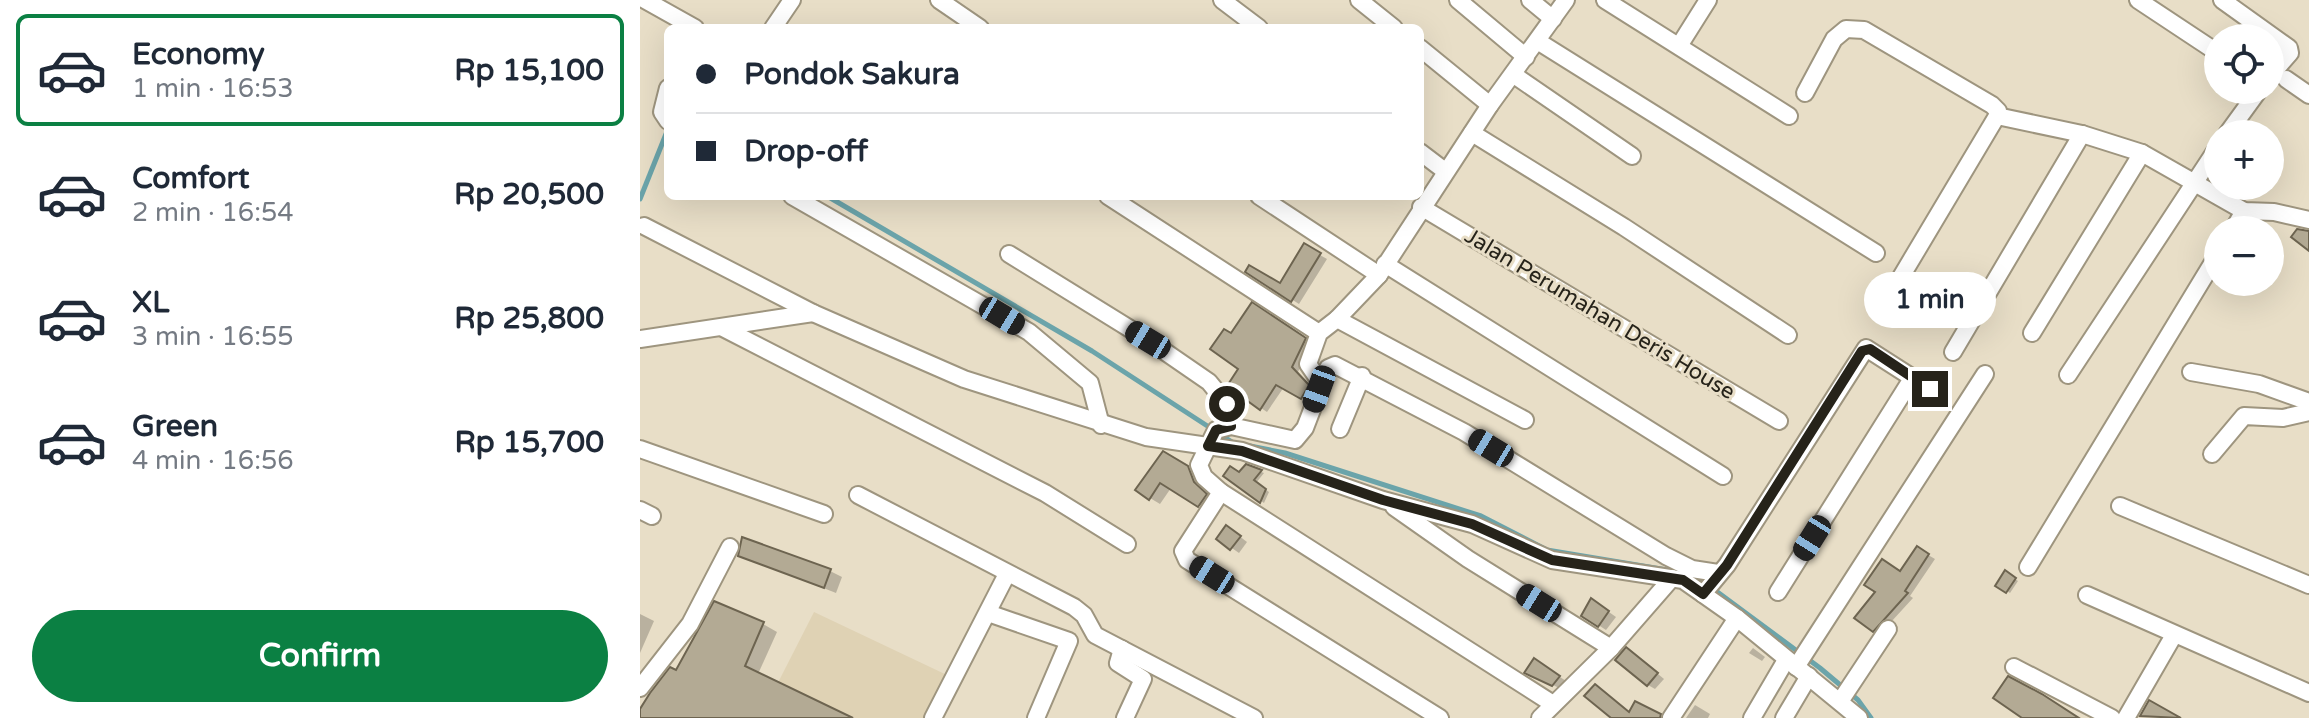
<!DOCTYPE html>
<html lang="en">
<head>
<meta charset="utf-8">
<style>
	body { margin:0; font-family:"Varela Round",sans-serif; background:#f2f2f3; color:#1f2937; height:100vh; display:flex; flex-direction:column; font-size:30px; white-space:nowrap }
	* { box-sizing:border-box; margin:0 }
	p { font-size:26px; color:#747a83 }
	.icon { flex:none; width:44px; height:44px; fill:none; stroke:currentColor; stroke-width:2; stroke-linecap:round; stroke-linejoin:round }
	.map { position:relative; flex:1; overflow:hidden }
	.drawer { display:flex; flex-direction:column; background:#fff; width:640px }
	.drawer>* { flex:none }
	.banner { position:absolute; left:24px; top:24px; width:760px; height:176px; border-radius:12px; box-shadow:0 8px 32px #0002; display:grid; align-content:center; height:176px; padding:0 32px; background:#fff }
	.fabs { position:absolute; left:1564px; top:24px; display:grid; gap:16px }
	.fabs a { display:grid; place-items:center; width:80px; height:80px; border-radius:50%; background:#fff; box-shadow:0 8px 32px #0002; font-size:40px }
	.end { position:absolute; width:36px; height:36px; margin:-18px; border:10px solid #26231a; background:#fff; box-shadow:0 0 0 4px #fff }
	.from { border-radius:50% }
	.bubble { position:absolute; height:56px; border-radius:28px; background:#fff; box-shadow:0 8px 32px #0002; font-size:26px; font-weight:800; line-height:56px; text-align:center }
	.car { position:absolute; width:24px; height:48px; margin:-24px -12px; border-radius:10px; box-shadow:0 0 6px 2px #0007; background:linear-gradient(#222 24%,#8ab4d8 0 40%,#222 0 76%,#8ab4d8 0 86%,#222 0) }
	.banner b { display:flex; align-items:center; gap:28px; height:76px; font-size:30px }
	.banner b+b { border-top:2px solid #e0e1e3 }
	.banner i { width:20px; height:20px; background:#1f2937 }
	ul { padding:14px 0 0; list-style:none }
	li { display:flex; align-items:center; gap:24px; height:112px; margin:0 16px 12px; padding:0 16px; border:4px solid transparent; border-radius:12px }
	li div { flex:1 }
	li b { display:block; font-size:30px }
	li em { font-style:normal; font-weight:800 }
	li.selected { border-color:#0b8043 }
	li>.icon { width:72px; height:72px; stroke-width:1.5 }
	.cta { display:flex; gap:16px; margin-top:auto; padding:16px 32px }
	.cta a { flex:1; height:92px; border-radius:48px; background:#0b8043; color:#fff; font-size:32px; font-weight:800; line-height:92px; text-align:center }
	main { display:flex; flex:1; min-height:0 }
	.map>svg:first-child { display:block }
</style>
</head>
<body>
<main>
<section class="drawer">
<ul>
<li class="selected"><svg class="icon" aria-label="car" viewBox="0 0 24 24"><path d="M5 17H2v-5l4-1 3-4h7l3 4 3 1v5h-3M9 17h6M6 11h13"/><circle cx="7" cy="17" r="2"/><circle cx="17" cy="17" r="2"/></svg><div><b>Economy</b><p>1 min · 16:53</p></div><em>Rp 15,100</em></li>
<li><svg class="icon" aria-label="car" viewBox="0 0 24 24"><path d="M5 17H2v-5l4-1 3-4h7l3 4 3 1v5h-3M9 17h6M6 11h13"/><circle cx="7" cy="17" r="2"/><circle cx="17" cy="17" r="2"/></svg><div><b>Comfort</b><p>2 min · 16:54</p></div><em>Rp 20,500</em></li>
<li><svg class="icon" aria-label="car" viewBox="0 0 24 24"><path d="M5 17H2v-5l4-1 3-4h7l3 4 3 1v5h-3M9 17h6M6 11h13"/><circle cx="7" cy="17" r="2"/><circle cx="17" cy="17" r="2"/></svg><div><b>XL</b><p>3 min · 16:55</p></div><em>Rp 25,800</em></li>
<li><svg class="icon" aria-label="car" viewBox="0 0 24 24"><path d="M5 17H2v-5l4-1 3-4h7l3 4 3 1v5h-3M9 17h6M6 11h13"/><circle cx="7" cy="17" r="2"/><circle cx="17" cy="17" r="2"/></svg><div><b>Green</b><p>4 min · 16:56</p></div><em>Rp 15,700</em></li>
</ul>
<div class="cta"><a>Confirm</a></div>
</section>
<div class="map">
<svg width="1669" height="718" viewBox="0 0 1669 718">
	<rect width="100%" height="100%" fill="#e8dec7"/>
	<!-- built -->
	<path fill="#dfd2b4" d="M174,612L309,676L301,718H120Z"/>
	<!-- shadow -->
	<g fill="#0003">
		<path d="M664,246L687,259L659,304L607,271L641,286Z"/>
		<path d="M612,305L671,343L658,372L675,390L669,401L644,387L627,412L621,408L601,368Z"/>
		<path d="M523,453L558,474L564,490L576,501L569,511L531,488L520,504L510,498Z"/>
		<path d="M606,466L624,473L616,483L629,492L624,503L586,475L600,474Z"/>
		<path d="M594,532L607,542L599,553L579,539Z"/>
		<path d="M1278,549L1295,559L1270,596L1273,598L1240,634L1234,631L1261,574Z"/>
		<path d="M100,555L190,571L202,577L196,593Z"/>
		<path d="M1366,573L1378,581L1370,593L1358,585Z"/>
		<path d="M959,605L976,617L966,630L943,615Z"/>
		<path d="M0,614L14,621L0,653Z"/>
		<path d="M123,624L137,632L118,674L208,718H0L37,673Z"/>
		<path d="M1113,648L1125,657L1122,661L1109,653Z"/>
		<path d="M994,654L1024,679L1015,689L1008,685Z"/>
		<path d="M902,665L926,681L921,689L887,672Z"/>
		<path d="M1055,705L1070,714L1068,718H1046Z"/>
	</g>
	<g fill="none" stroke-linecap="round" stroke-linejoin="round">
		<!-- stream -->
		<g stroke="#6ba4aa" stroke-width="5">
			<path d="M187,196L452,351L592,442"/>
			<path d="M0,199L28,129"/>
			<path d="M610,446L645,453L841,516L907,550L1045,573L1072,588L1180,668L1218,700L1231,718"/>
		</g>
	</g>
	<!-- building -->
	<g fill="#b3aa94" stroke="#6d6450" stroke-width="2">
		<path d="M1657,229L1669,231V251L1651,237Z"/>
		<path d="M664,243L681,253L651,302L605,272L609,265L640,283Z"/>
		<path d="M612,302L666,338L652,367L669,385L661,399L636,385L620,410L587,386L598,369L570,349L584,329L591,333Z"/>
		<path d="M523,451L548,466L554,482L567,494L558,507L520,483L509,500L495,490Z"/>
		<path d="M606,464L622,470L614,480L626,489L620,503L583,476L590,466L599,472Z"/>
		<path d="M586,525L601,536L590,550L576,539Z"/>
		<path d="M102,537L191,569L184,588L98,556Z"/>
		<path d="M1277,546L1289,554L1265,591L1268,593L1233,632L1214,618L1235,592L1224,585L1242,559L1260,571Z"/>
		<path d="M1365,570L1376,578L1366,593L1355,586Z"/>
		<path d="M951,598L969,611L958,627L941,616Z"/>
		<path d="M74,601L124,622L105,666L213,718H0V709L10,693L30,667L36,670Z"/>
		<path d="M986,647L1018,673L1007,686L975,660Z"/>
		<path d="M894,658L920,676L912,686L884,673Z"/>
		<path d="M1368,676L1402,694L1439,718H1382L1353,698Z"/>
		<path d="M955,684L989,712L995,701L1021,714L1020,718H971L944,696Z"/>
		<path d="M1509,700L1541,718L1500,716Z"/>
	</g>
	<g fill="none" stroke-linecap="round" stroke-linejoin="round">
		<!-- minor casing -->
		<g stroke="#9e957f" stroke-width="20">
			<g id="minor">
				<path d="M5,0L55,28"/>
				<path d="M299,0L340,28"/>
				<path d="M582,0L619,28"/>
				<path d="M719,0L754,28"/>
				<path d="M818,0L886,57"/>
				<path d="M890,0L913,19"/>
				<path d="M965,0L1149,116"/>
				<path d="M1498,0L1578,53"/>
				<path d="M1582,0L1649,48L1650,53L1630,76"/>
				<path d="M133,28L152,0"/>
				<path d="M899,42L1236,253"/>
				<path d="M1039,46L1068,0"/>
				<path d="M780,48L850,105"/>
				<path d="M874,75L992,156"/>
				<path d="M1646,79L1669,95"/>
				<path d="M28,88L22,112L28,121"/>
				<path d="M1165,93L1194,39L1206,29L1224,30L1352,105L1358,111L1357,116"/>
				<path d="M1357,116L1442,134L1502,153L1604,211L1634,212L1669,220"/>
				<path d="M832,133L984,227L1148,335"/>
				<path d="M1587,134L1619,90"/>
				<path d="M780,152L805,171"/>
				<path d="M152,196L389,332L450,383L461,425"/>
				<path d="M468,196L679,333"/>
				<path d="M619,196L739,275"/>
				<path d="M781,207L1139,421"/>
				<path d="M4,226L173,313L324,379L506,437L602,451L743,500L832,524L912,560L1043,580L1097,618L1219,718"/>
				<path d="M1593,230L1604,211"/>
				<path d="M369,254L508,340L569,382L587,404L591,426"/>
				<path d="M745,264L1083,476"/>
				<path d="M1258,282L1357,116"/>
				<path d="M697,319L885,420"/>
				<path d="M83,328L405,493L487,544"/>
				<path d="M1392,333L1502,153"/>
				<path d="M0,339L173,313"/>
				<path d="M1313,352L1442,134"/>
				<path d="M1551,372L1619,384L1669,402"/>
				<path d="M1428,375L1578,147"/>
				<path d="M681,383L668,364L679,333L697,319L739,275L850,105L926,0"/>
				<path d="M700,429L722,376"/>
				<path d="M0,449L184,514"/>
				<path d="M1572,454L1604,416L1643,418L1669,412"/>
				<path d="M581,492L543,551L547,560L800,718"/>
				<path d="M218,495L434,607L444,615L455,635L614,718"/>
				<path d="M1480,506L1669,585"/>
				<path d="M754,507L828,559L971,648"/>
				<path d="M0,510L12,516"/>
				<path d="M1388,567L1578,254"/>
				<path d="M1138,592L1273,377"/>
				<path d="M1063,594L1087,565L1226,348L1290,389"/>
				<path d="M1447,595L1669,693"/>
				<path d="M348,613L429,641L396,718"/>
				<path d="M482,649L478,663L503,679L485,718"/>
				<path d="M1156,667L1345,374"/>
				<path d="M1374,667L1472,718"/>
				<path d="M0,688L50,624L90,547"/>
				<path d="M1201,700L1248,629"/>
				<path d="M913,704L581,492L564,477L559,465L576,430L591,426L655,440L665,428L688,368L695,365L824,432L1026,556L1052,569L1078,573"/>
				<path d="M293,718L367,574"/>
				<path d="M900,718L971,648L1032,578"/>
				<path d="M1031,718L1097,618"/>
				<path d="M1112,718L1146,660"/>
				<path d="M1144,718L1169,676"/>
				<path d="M1486,718L1534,635"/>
			</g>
		</g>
		<!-- minor -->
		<use href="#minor" stroke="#fff" stroke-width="16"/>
	</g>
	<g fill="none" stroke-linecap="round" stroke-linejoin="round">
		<!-- route -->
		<path stroke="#26231a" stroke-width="10" d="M587,404L591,426L576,430L568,446L602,451L743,500L832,524L912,560L1043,580L1063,594L1087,565L1222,351L1230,349L1290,389"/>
	</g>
	<g text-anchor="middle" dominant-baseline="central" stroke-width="6" stroke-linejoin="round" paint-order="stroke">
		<!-- street labels -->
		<g font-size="22" fill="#26231a" stroke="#e8dec7">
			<text transform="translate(960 314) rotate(31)">Jalan Perumahan Deris House</text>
		</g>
	</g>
</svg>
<div class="fabs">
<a><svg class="icon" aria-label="locate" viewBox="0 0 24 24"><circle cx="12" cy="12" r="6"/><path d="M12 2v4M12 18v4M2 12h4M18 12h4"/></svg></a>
<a>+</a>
<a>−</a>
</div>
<i class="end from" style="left:587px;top:404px"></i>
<i class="end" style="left:1290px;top:389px"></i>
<div class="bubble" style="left:1224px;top:272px;width:132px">1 min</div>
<i class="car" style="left:362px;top:316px;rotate:121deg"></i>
<i class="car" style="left:508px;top:340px;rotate:301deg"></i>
<i class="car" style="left:679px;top:389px;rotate:200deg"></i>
<i class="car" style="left:851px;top:448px;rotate:301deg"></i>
<i class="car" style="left:1172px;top:538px;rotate:212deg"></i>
<i class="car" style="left:572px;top:575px;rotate:302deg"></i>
<i class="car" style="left:899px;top:603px;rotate:302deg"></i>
<div class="banner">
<b><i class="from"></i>Pondok Sakura</b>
<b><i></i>Drop-off</b>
</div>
</div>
</main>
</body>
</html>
